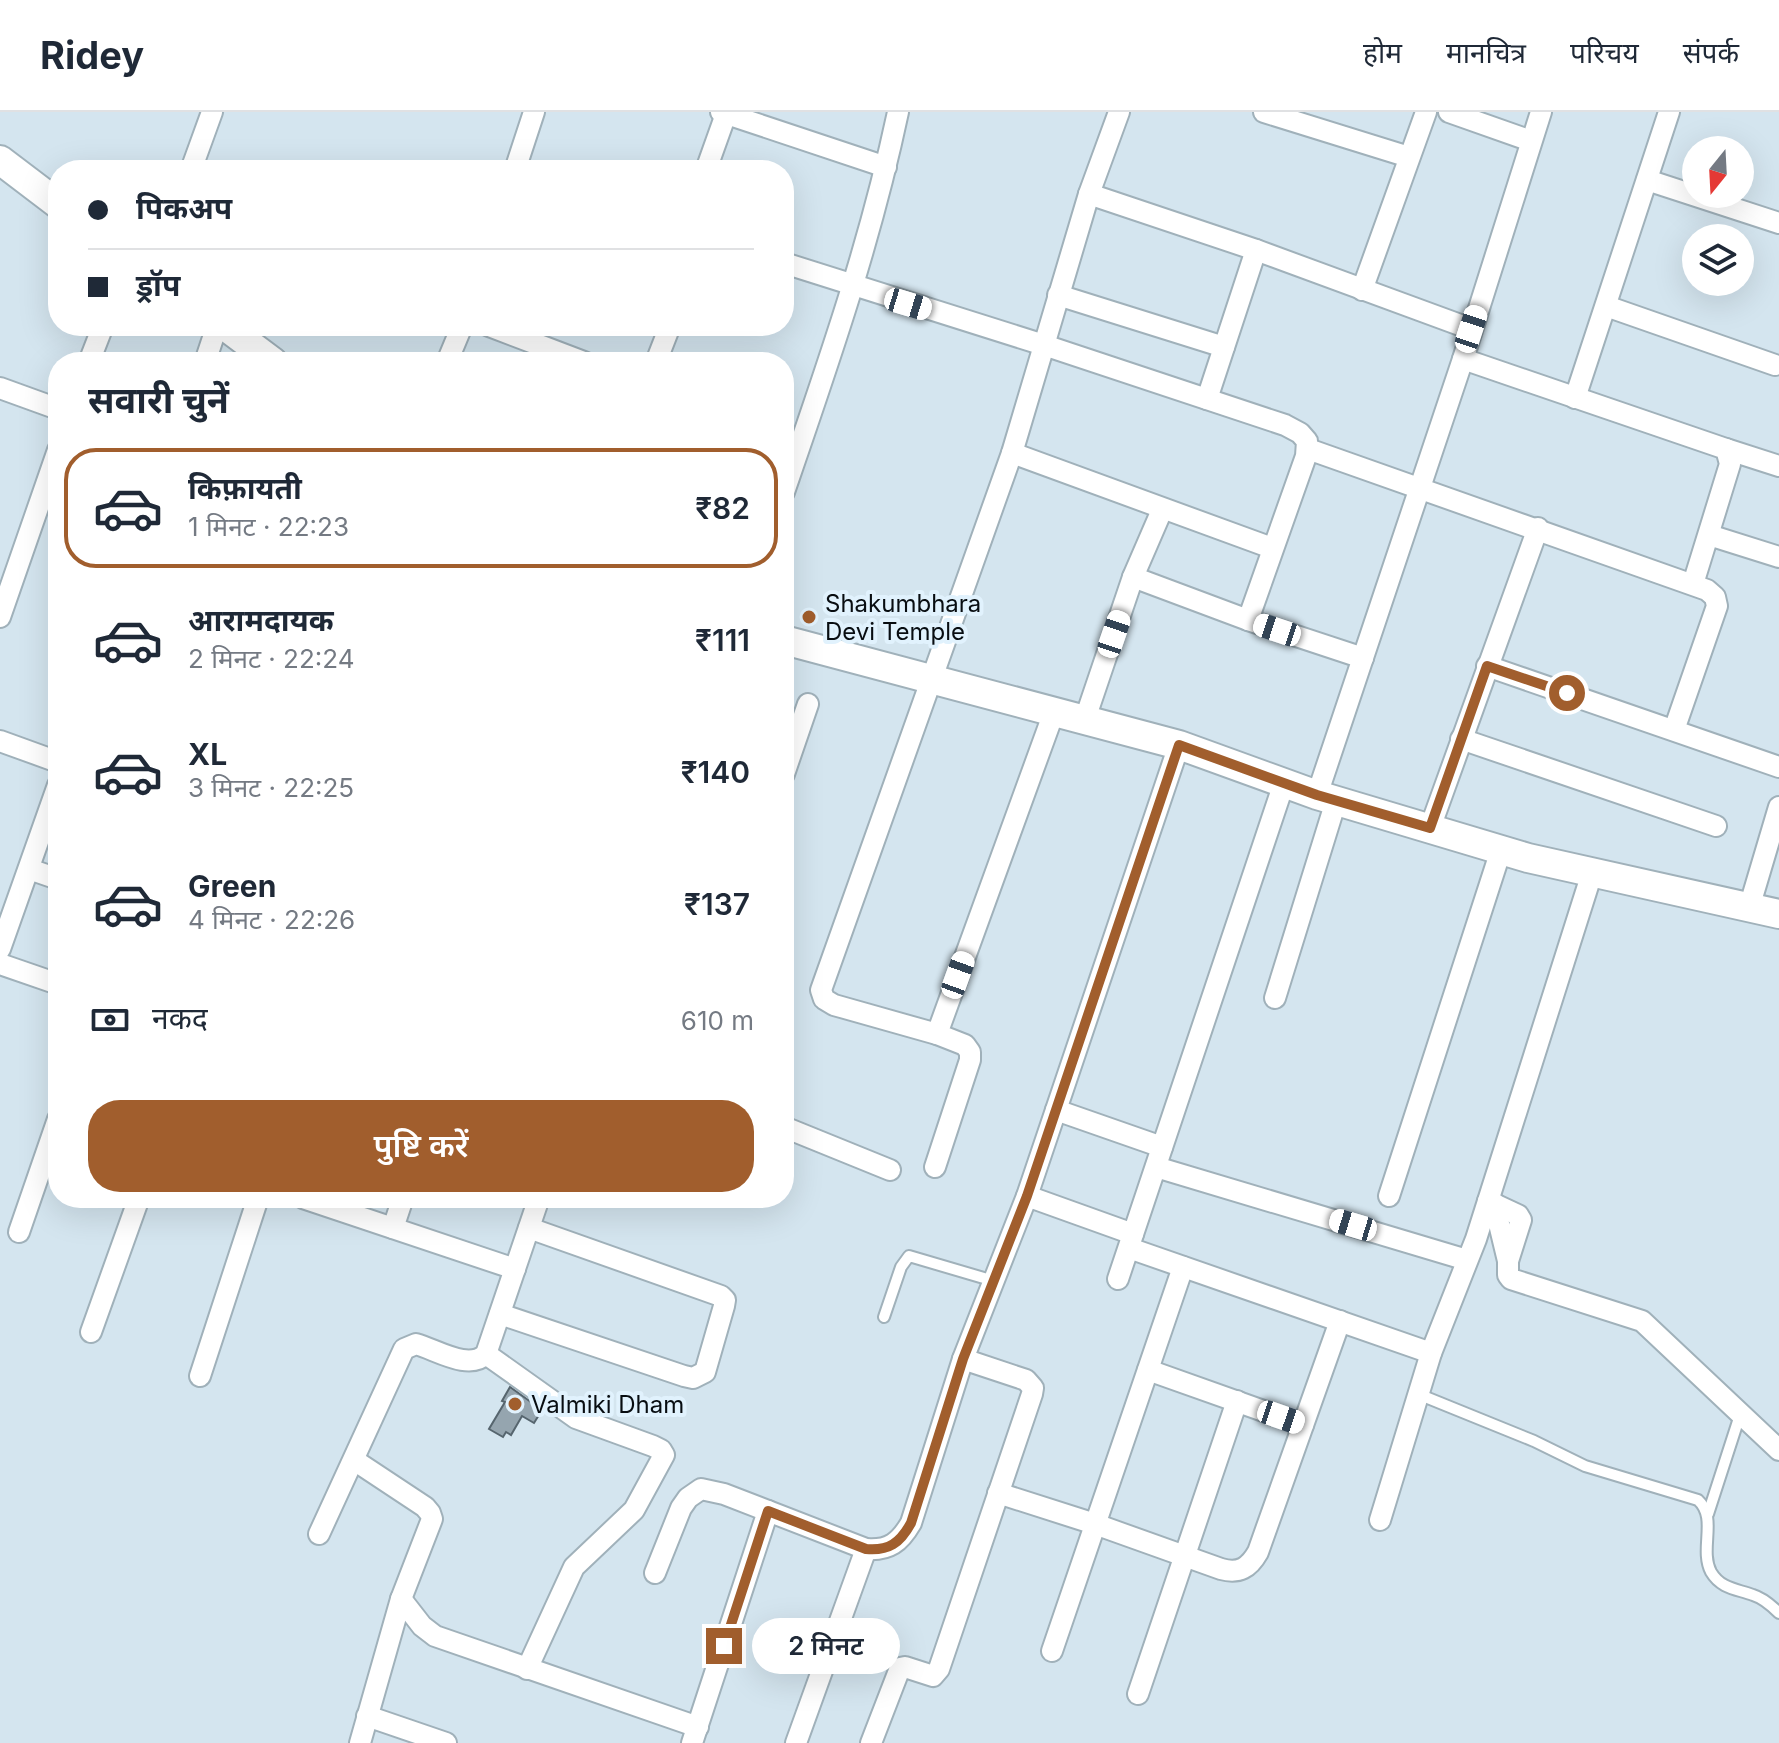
<!DOCTYPE html>
<html lang="hi">
<head>
<meta charset="utf-8">
<style>
	body { margin:0; font-family:Inter,"Noto Sans Devanagari",sans-serif; background:#f2f2f3; color:#1f2937; height:100vh; display:flex; flex-direction:column; font-size:30px; white-space:nowrap }
	* { box-sizing:border-box; margin:0 }
	p { font-size:26px; color:#747a83 }
	.icon { flex:none; width:44px; height:44px; fill:none; stroke:currentColor; stroke-width:2; stroke-linecap:round; stroke-linejoin:round }
	.map { position:relative; flex:1; overflow:hidden }
	.drawer { position:absolute; left:48px; top:240px; width:746px; height:856px; display:flex; flex-direction:column; background:#fff; border-radius:32px; box-shadow:0 8px 32px #0002 }
	.drawer>* { flex:none }
	.hud { position:absolute; left:48px; top:48px; width:746px; height:176px; border-radius:32px; box-shadow:0 8px 32px #0002; display:grid; align-content:center; height:176px; padding:0 40px; background:#fff }
	.needle { width:52px; rotate:198deg }
	.fabs { position:absolute; left:1682px; top:24px; display:grid; gap:16px }
	.fabs a { display:grid; place-items:center; width:72px; height:72px; border-radius:50%; background:#fff; box-shadow:0 8px 32px #0002; font-size:40px }
	.end { position:absolute; width:36px; height:36px; margin:-18px; border:10px solid #a15e2d; background:#fff; box-shadow:0 0 0 4px #fff }
	.from { border-radius:50% }
	.bubble { position:absolute; height:56px; border-radius:28px; background:#fff; box-shadow:0 8px 32px #0002; font-size:26px; font-weight:600; line-height:56px; text-align:center }
	.car { position:absolute; width:24px; height:48px; margin:-24px -12px; border-radius:10px; box-shadow:0 0 6px 2px #0007; background:linear-gradient(#fff 24%,#345 0 40%,#fff 0 76%,#345 0 86%,#fff 0) }
	.hud b { display:flex; align-items:center; gap:28px; height:76px; font-size:30px }
	.hud b+b { border-top:2px solid #e0e1e3 }
	.hud i { width:20px; height:20px; background:#1f2937 }
	ul { padding:0; list-style:none }
	li { display:flex; align-items:center; gap:24px; height:120px; margin:0 16px 12px; padding:0 24px; border:4px solid transparent; border-radius:32px }
	li div { flex:1 }
	li b { display:block; font-size:30px }
	li em { font-style:normal; font-weight:600 }
	li.current { border-color:#a15e2d }
	li>.icon { width:72px; height:72px; stroke-width:1.5 }
	h2 { padding:0 40px; font-size:36px; line-height:96px }
	.pay { display:flex; align-items:center; gap:20px; height:88px; padding:0 40px; font-size:30px }
	.pay p { margin-inline-start:auto }
	.action { display:flex; gap:16px; margin-top:auto; padding:16px 40px }
	.action a { flex:1; height:92px; border-radius:32px; background:#a15e2d; color:#fff; font-size:32px; font-weight:600; line-height:92px; text-align:center }
	header { display:flex; align-items:center; gap:48px; box-sizing:border-box; height:112px; padding:0 40px; background:#fff; border-bottom:2px solid #e0e1e3 }
	header strong { font-size:38px }
	nav { display:flex; gap:44px; margin-inline-start:auto; font-size:28px }
	.map>svg:first-child { display:block }
</style>
</head>
<body>
<header>
<strong>Ridey</strong>
<nav><a>होम</a><a>मानचित्र</a><a>परिचय</a><a>संपर्क</a></nav>
</header>
<div class="map">
<svg width="1779" height="1631" viewBox="0 0 1779 1631">
	<rect width="100%" height="100%" fill="#d4e5ef"/>
	<!-- building -->
	<path fill="#95a5af" stroke="#56656e" stroke-width="2" d="M510,1275L542,1298L534,1311L522,1304L511,1323L506,1320L503,1325L489,1317L505,1290L502,1289Z"/>
	<g fill="none" stroke-linecap="round" stroke-linejoin="round">
		<!-- lane casing -->
		<g stroke="#a0b1ba" stroke-width="14">
			<g id="lane">
				<path d="M884,1205L901,1155L909,1144L994,1169"/>
				<path d="M1418,1282L1534,1329L1585,1354L1698,1388C1718,1406 1699,1437 1711,1460C1721,1477 1737,1477 1753,1483C1763,1486 1772,1494 1779,1501"/>
				<path d="M1708,1402L1740,1303"/>
			</g>
		</g>
		<!-- street casing -->
		<g stroke="#a0b1ba" stroke-width="24">
			<g id="street">
				<path d="M721,0L886,55"/>
				<path d="M1264,0L1409,45"/>
				<path d="M1449,0L1531,29"/>
				<path d="M191,58L212,0"/>
				<path d="M515,58L534,0"/>
				<path d="M706,58L726,2"/>
				<path d="M1647,68L1779,111"/>
				<path d="M1089,82L1256,138L1471,217"/>
				<path d="M784,151L1044,233L1285,313L1300,321L1307,329L1306,344L1248,508"/>
				<path d="M1362,178L1426,0"/>
				<path d="M1058,183L1224,235"/>
				<path d="M1606,194L1775,253"/>
				<path d="M489,214L584,250"/>
				<path d="M1463,247L1726,337L1730,352L1693,472"/>
				<path d="M89,250L103,214"/>
				<path d="M205,250L217,214"/>
				<path d="M447,250L462,214"/>
				<path d="M656,250L670,214"/>
				<path d="M0,276L58,297"/>
				<path d="M1575,286L1669,0"/>
				<path d="M1207,287L1256,138"/>
				<path d="M1308,337L1707,478L1715,485L1717,494L1674,618"/>
				<path d="M1726,337L1779,354"/>
				<path d="M1012,341L1272,436"/>
				<path d="M784,380C828,252 870,132 898,0"/>
				<path d="M1709,423L1779,445"/>
				<path d="M1133,465L1248,508L1363,546"/>
				<path d="M0,505L58,338"/>
				<path d="M1487,554L1779,655"/>
				<path d="M1085,607L1133,465L1162,398"/>
				<path d="M1461,627L1716,714"/>
				<path d="M0,629L58,650"/>
				<path d="M784,662L808,592"/>
				<path d="M1317,683L1463,247L1541,0"/>
				<path d="M1430,716L1538,416"/>
				<path d="M29,757L58,767"/>
				<path d="M1749,796L1779,695"/>
				<path d="M0,837L58,673"/>
				<path d="M0,852L58,872"/>
				<path d="M1275,886L1336,689"/>
				<path d="M937,922L834,893L824,887L821,878L1012,341L1089,82L1119,0"/>
				<path d="M1056,998L1162,1035"/>
				<path d="M784,1015L890,1058"/>
				<path d="M935,1055L970,948V940L965,933L937,922L1054,600"/>
				<path d="M1156,1055L1467,1148"/>
				<path d="M1027,1084L1133,1122"/>
				<path d="M1389,1084L1501,738"/>
				<path d="M303,1086L515,1157"/>
				<path d="M1488,1089L1518,1103L1521,1108L1508,1149V1163L1511,1167L1642,1209L1779,1338"/>
				<path d="M1494,1091L1508,1149"/>
				<path d="M393,1116L403,1086"/>
				<path d="M19,1120L58,1007"/>
				<path d="M1129,1136L1431,1241"/>
				<path d="M1118,1167L1284,671"/>
				<path d="M500,1202L684,1264L693,1266L705,1260L724,1194L725,1188L721,1184L529,1116"/>
				<path d="M91,1220L139,1086"/>
				<path d="M486,1242L576,1306L653,1334L661,1338L664,1343L634,1398L574,1455L527,1557"/>
				<path d="M1148,1258L1303,1313"/>
				<path d="M200,1264L258,1086"/>
				<path d="M354,1348L425,1395L430,1401L432,1407L401,1487L360,1631"/>
				<path d="M998,1381L1095,1412L1221,1457C1239,1462 1249,1456 1258,1440L1340,1209"/>
				<path d="M1380,1408L1431,1241L1476,1127L1592,761"/>
				<path d="M319,1422L404,1237L416,1232C437,1238 469,1259 486,1242L539,1086"/>
				<path d="M655,1461L681,1396L688,1386L701,1377L724,1382L866,1437C889,1439 900,1430 911,1411L963,1247L1027,1084L1179,633"/>
				<path d="M401,1487L422,1514L435,1524L698,1615"/>
				<path d="M1052,1539L1183,1155"/>
				<path d="M1138,1582L1237,1289"/>
				<path d="M367,1604L446,1631"/>
				<path d="M692,1631L768,1399"/>
				<path d="M796,1631L866,1437"/>
				<path d="M871,1631L900,1556L905,1555L933,1564L939,1557L1032,1282L1033,1276L1026,1268L963,1247"/>
			</g>
		</g>
		<!-- secondary casing -->
		<g stroke="#a0b1ba" stroke-width="32">
			<g id="secondary">
				<path d="M0,48L58,92"/>
				<path d="M225,214L273,250"/>
				<path d="M784,528L1179,633L1317,683L1528,746L1779,802"/>
			</g>
		</g>
		<!-- lane -->
		<use href="#lane" stroke="#fff" stroke-width="10"/>
		<!-- street -->
		<use href="#street" stroke="#fff" stroke-width="20"/>
		<!-- secondary -->
		<use href="#secondary" stroke="#fff" stroke-width="28"/>
	</g>
	<g fill="none" stroke-linecap="round" stroke-linejoin="round">
		<!-- route -->
		<path stroke="#a15e2d" stroke-width="10" d="M724,1534L768,1399L866,1437C889,1439 900,1431 911,1411L963,1247L1027,1084L1179,633L1317,683L1430,716L1487,554L1567,581"/>
	</g>
	<!-- markers -->
	<g fill="#a15e2d" stroke="#e1f2fd" stroke-width="3">
		<circle cx="809" cy="505" r="8"/>
		<circle cx="515" cy="1292" r="8"/>
	</g>
	<g text-anchor="middle" dominant-baseline="central" stroke-width="8" stroke-linejoin="round" paint-order="stroke">
		<!-- poi labels -->
		<g font-size="24" fill="#080d11" stroke="#e1f2fd" text-anchor="start">
			<text x="825" y="491">Shakumbhara<tspan x="825" dy="28">Devi Temple</tspan></text>
			<text x="531" y="1292">Valmiki Dham</text>
		</g>
	</g>
</svg>
<div class="fabs">
<a><svg class="needle" viewBox="-14 -14 28 28"><path d="M0-13l5 13h-10z" fill="#e53935"/><path d="M0 13l5-13h-10z" fill="#747a83"/></svg></a>
<a><svg class="icon" aria-label="layers" viewBox="0 0 24 24"><path d="M12 4l9 5-9 5-9-5zM3 14l9 5 9-5"/></svg></a>
</div>
<i class="end from" style="left:1567px;top:581px"></i>
<i class="end" style="left:724px;top:1534px"></i>
<div class="bubble" style="left:752px;top:1506px;width:148px">2 मिनट</div>
<i class="car" style="left:908px;top:192px;rotate:107deg"></i>
<i class="car" style="left:1471px;top:217px;rotate:18deg"></i>
<i class="car" style="left:1277px;top:518px;rotate:288deg"></i>
<i class="car" style="left:1114px;top:522px;rotate:19deg"></i>
<i class="car" style="left:958px;top:863px;rotate:20deg"></i>
<i class="car" style="left:1353px;top:1113px;rotate:287deg"></i>
<i class="car" style="left:1281px;top:1305px;rotate:109deg"></i>
<div class="hud">
<b><i class="from"></i>पिकअप</b>
<b><i></i>ड्रॉप</b>
</div>
<section class="drawer">
<h2>सवारी चुनें</h2>
<ul>
<li class="current"><svg class="icon" aria-label="car" viewBox="0 0 24 24"><path d="M5 17H2v-5l4-1 3-4h7l3 4 3 1v5h-3M9 17h6M6 11h13"/><circle cx="7" cy="17" r="2"/><circle cx="17" cy="17" r="2"/></svg><div><b>किफ़ायती</b><p>1 मिनट · 22:23</p></div><em>₹82</em></li>
<li><svg class="icon" aria-label="car" viewBox="0 0 24 24"><path d="M5 17H2v-5l4-1 3-4h7l3 4 3 1v5h-3M9 17h6M6 11h13"/><circle cx="7" cy="17" r="2"/><circle cx="17" cy="17" r="2"/></svg><div><b>आरामदायक</b><p>2 मिनट · 22:24</p></div><em>₹111</em></li>
<li><svg class="icon" aria-label="car" viewBox="0 0 24 24"><path d="M5 17H2v-5l4-1 3-4h7l3 4 3 1v5h-3M9 17h6M6 11h13"/><circle cx="7" cy="17" r="2"/><circle cx="17" cy="17" r="2"/></svg><div><b>XL</b><p>3 मिनट · 22:25</p></div><em>₹140</em></li>
<li><svg class="icon" aria-label="car" viewBox="0 0 24 24"><path d="M5 17H2v-5l4-1 3-4h7l3 4 3 1v5h-3M9 17h6M6 11h13"/><circle cx="7" cy="17" r="2"/><circle cx="17" cy="17" r="2"/></svg><div><b>Green</b><p>4 मिनट · 22:26</p></div><em>₹137</em></li>
</ul>
<div class="pay"><svg class="icon" aria-label="cash" viewBox="0 0 24 24"><path d="M3 7h18v10H3z"/><circle cx="12" cy="12" r="2"/></svg>नकद<p>610 m</p></div>
<div class="action"><a>पुष्टि करें</a></div>
</section>
</div>
</body>
</html>
